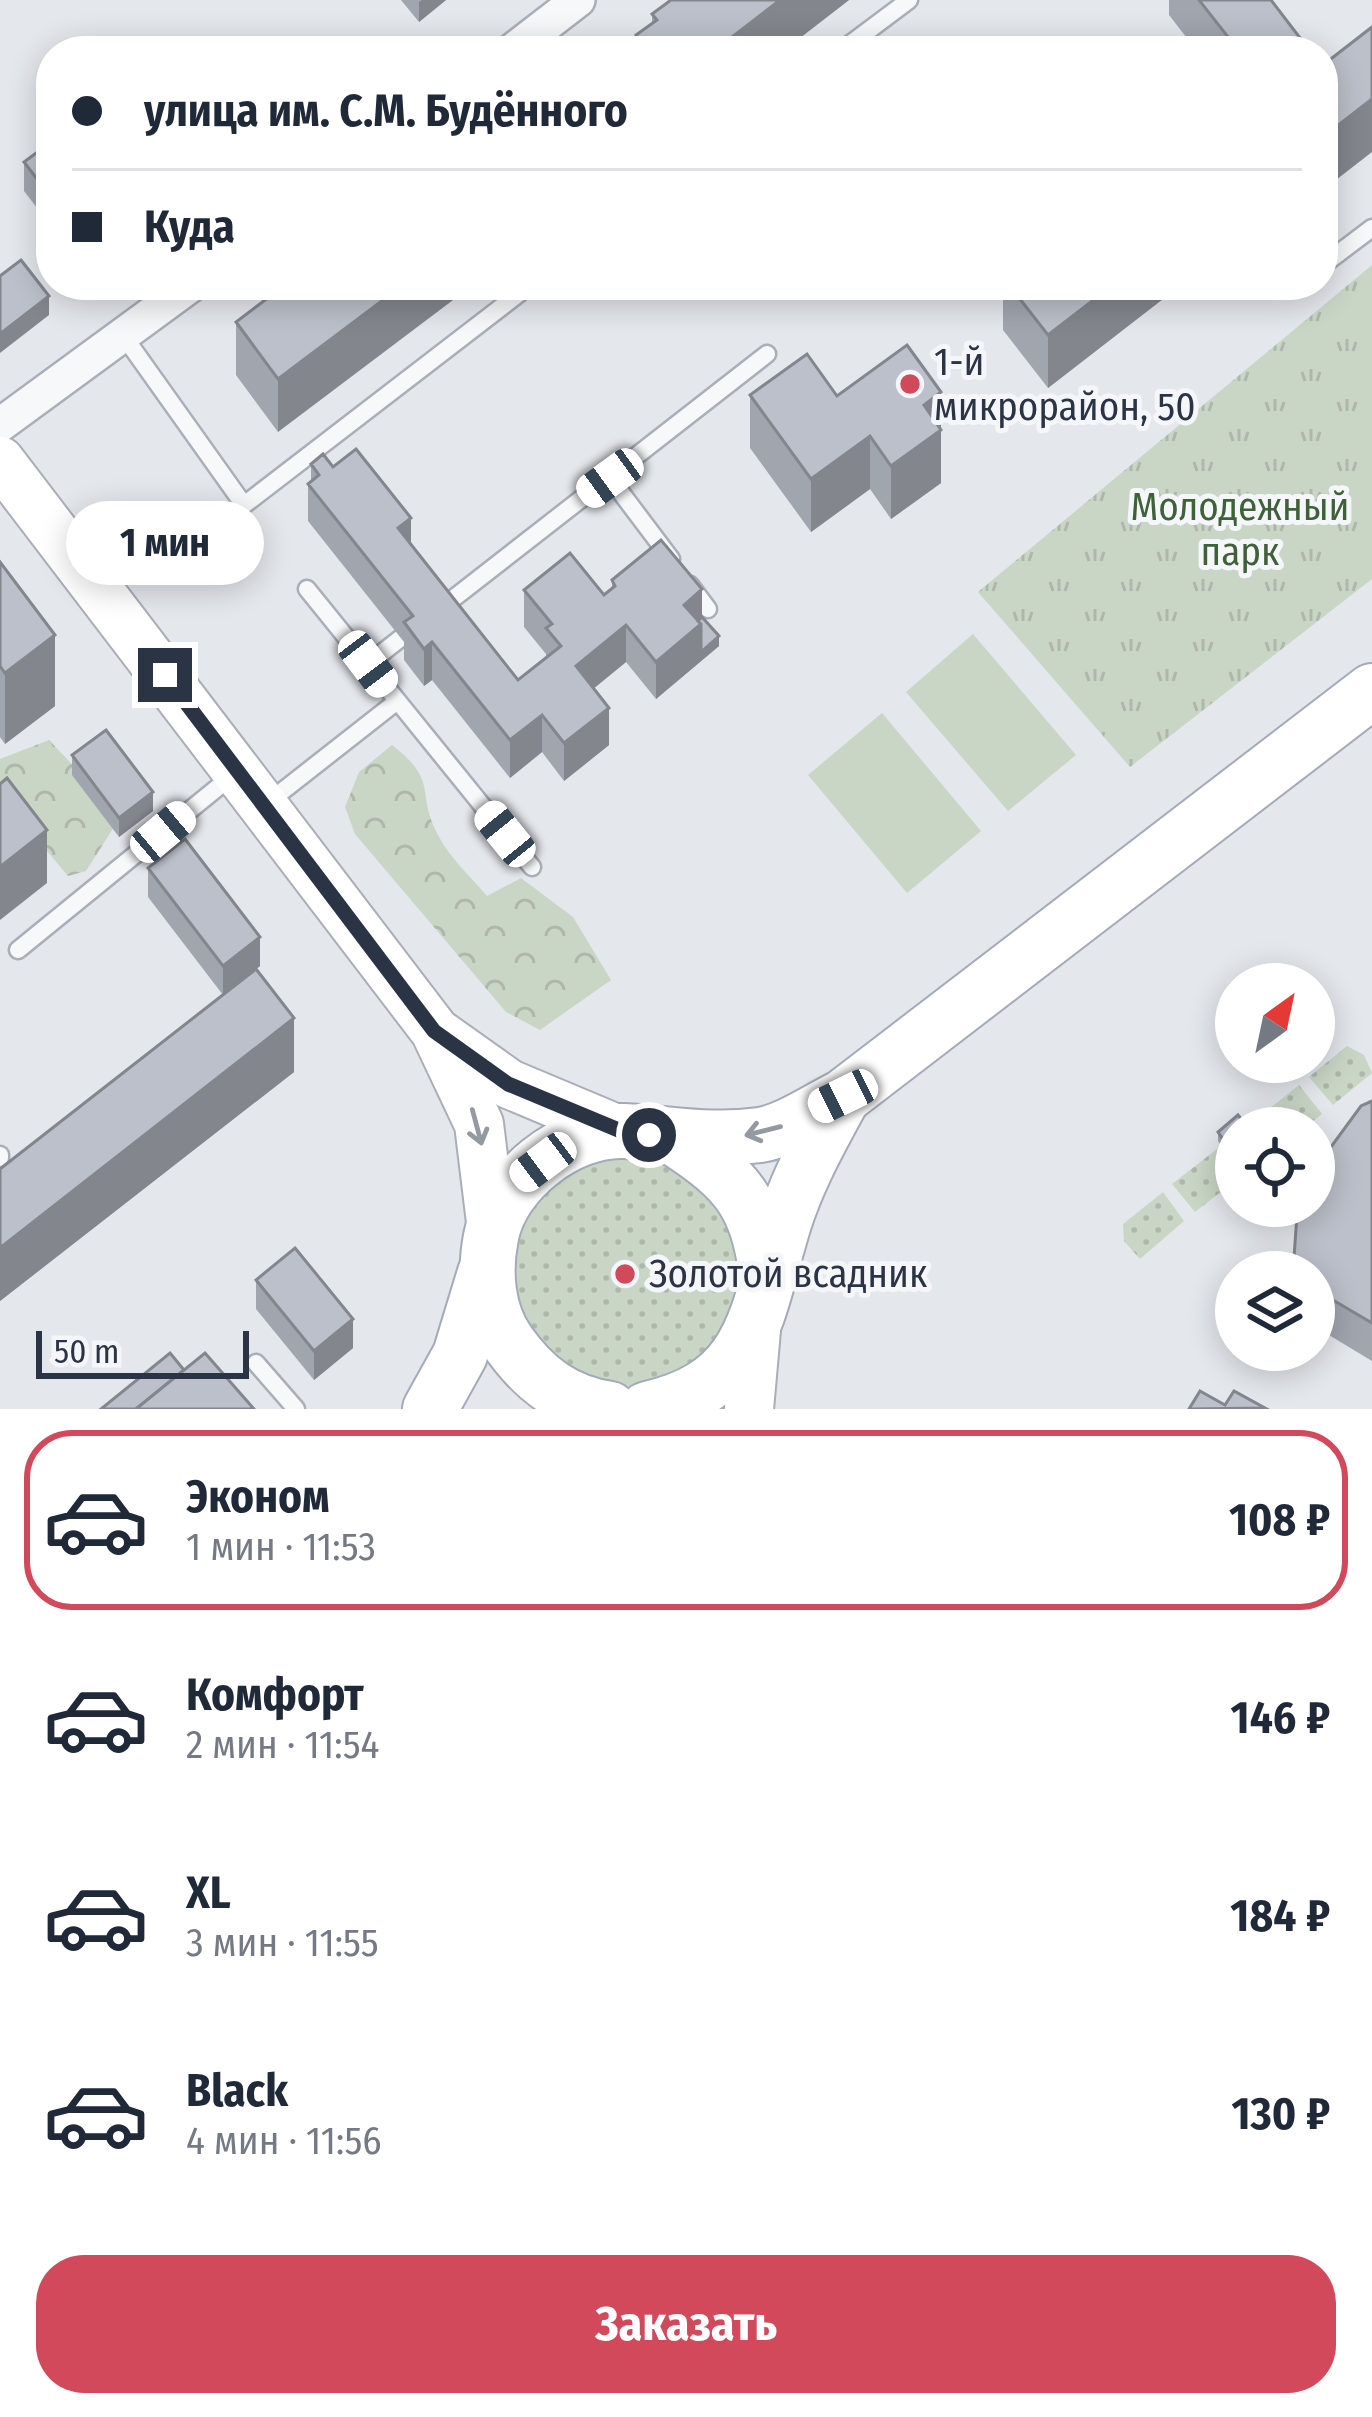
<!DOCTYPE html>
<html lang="ru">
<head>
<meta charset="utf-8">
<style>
	body { margin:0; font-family:"Fira Sans Condensed",sans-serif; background:#f2f2f3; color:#1f2937; height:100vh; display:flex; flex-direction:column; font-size:45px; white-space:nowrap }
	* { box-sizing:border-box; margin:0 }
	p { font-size:39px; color:#747a83 }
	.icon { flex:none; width:66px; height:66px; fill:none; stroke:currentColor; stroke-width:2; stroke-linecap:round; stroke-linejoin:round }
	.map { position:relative; height:1409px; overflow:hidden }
	.panel { display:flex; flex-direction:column; background:#fff; flex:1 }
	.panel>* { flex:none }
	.banner { position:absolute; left:36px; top:36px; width:1302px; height:264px; border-radius:48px; box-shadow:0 6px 30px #0003; display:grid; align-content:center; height:264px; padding:0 36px; background:#fff }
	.needle { width:78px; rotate:33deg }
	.tools { position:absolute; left:1215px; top:963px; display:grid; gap:24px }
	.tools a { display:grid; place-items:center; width:120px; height:120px; border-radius:50%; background:#fff; box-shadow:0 6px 30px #0003; font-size:60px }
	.scale { position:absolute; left:36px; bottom:30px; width:213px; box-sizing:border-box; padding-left:12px; border:6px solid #2b3445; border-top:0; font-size:33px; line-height:42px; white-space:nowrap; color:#2b3445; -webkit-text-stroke:9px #f4f6f9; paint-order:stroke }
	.end { position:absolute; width:54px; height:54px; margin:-27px; border:15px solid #2b3445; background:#fff; box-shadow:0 0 0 6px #fff }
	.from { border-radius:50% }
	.bubble { position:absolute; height:84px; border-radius:42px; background:#fff; box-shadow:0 6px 30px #0003; font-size:39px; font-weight:700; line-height:84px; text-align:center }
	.car { position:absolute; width:36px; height:72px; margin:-36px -18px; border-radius:15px; box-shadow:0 0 9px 3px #0007; background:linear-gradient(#fff 24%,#345 0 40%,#fff 0 76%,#345 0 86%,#fff 0) }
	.banner b { display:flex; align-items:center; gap:42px; height:114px; font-size:45px }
	.banner b+b { border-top:3px solid #e0e1e3 }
	.banner i { width:30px; height:30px; background:#1f2937 }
	ul { padding:21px 0 0; list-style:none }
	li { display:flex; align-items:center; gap:36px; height:180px; margin:0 24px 18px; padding:0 12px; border:6px solid transparent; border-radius:48px }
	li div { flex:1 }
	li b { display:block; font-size:45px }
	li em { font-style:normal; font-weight:700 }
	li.current { border-color:#d1495b }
	li>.icon { width:108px; height:108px; stroke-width:1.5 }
	.primary-button { display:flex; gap:24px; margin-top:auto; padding:24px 36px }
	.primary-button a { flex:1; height:138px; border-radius:48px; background:#d1495b; color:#fff; font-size:48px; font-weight:700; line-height:138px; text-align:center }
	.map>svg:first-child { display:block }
</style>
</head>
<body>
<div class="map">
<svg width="1372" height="1409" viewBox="0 0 1372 1409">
	<defs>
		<pattern id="grass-dots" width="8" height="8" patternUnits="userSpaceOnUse" patternTransform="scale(3)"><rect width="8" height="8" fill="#c9d6c5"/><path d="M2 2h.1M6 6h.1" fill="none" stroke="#adb8ab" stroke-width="1.8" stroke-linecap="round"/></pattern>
		<pattern id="forest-crowns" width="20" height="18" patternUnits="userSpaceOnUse" patternTransform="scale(3)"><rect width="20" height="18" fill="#c9d6c5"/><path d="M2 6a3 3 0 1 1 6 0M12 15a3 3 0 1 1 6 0" fill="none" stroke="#adb8ab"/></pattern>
		<pattern id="park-tufts" width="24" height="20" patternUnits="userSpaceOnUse" patternTransform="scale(3)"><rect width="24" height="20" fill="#c9d6c5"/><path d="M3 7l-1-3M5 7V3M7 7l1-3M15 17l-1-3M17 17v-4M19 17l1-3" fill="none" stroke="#adb8ab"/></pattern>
	</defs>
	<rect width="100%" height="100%" fill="#e4e7ec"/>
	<!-- grass -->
	<g fill="url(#grass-dots)">
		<path d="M1347,1046L1364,1055L1372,1073L1333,1105L1309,1077Z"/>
		<path d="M1299,1085L1322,1114L1304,1128H1260L1254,1121Z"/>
		<path d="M1217,1149L1236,1180L1195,1212L1172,1184Z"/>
		<circle cx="628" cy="1271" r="115"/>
		<path d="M1163,1192L1184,1221L1140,1259L1124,1241L1123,1224Z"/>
	</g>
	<!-- forest -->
	<g fill="url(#forest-crowns)">
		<path d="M49,740L121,816L86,871L68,876L16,814L0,826V759Z"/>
		<path d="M392,745C440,782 415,792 438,835C449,857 471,877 487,896L521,878L573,917L611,980L540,1030L506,1012L355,834L345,807L359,772Z"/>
	</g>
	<!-- park -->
	<path fill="url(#park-tufts)" d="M1372,265V579L1130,767L978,592Z"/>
	<!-- pitch -->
	<g fill="#c9d6c5">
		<path d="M973,634L1076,755L1008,811L906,692Z"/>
		<path d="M882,713L981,831L907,893L808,775Z"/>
	</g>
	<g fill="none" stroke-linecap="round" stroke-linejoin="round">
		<!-- lane casing -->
		<g stroke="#a9aeb7" stroke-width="21">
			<g id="lane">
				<path d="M841,51L909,0"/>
				<path d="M1323,265L1372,228"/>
				<path d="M123,335L244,505L530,285"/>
				<path d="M610,478L671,559"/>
				<path d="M690,585L708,609"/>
				<path d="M307,589L532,867"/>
				<path d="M436,612L767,354"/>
				<path d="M369,663L415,627"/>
				<path d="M266,804L396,702"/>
				<path d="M18,950L233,775"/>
				<path d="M0,1155V1158"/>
				<path d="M256,1363L296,1409"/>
			</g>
		</g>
		<!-- street casing -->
		<g stroke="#a9aeb7" stroke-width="38">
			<g id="street">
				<path d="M512,51L578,0"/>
				<path d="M0,425L191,285"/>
			</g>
		</g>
		<!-- secondary casing -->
		<g stroke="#a9aeb7" stroke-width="52">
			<g id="secondary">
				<path d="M0,461L435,1031L479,1124L492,1230"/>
				<path d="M440,1035L509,1084L621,1131"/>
				<path d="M749,1409L756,1330"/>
			</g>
		</g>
		<!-- primary casing -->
		<g stroke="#a3abb8" stroke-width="58">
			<g id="primary">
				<path d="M677,1140C738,1180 757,1203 767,1276"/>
				<path d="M430,1409L460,1355L485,1273"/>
				<path d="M610,1409C564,1402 534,1379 508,1342C487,1312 484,1272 491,1237C501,1181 567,1129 624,1131C672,1133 709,1142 760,1135C787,1131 818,1109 843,1097L1372,691"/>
				<path d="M647,1409C756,1385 756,1313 784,1223C798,1178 821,1138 843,1097"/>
			</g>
		</g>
		<!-- lane -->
		<use href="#lane" stroke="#f7f8fa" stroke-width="16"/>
		<!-- street -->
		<use href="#street" stroke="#f7f8fa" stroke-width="33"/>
		<!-- secondary -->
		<use href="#secondary" stroke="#fff" stroke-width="48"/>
		<!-- primary -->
		<use href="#primary" stroke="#fff" stroke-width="54"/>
	</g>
	<!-- wall -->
	<g fill="#a1a5ae">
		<path d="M401,0H446L419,22Z"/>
		<path d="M671,0H849L783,51H636V35L652,23V14Z"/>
		<path d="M1169,0H1271L1310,51H1197L1169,15Z"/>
		<path d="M51,142V226L24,191V162Z"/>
		<path d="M285,285L278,432L236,375V322Z"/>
		<path d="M1003,285H1181L1048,388L1003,330Z"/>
		<path d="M941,392V483L891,519L870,489L811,532L750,448V395L837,396Z"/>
		<path d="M311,464L333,467L411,545L518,680L546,658V654L524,627V590L604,595L612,588V580L702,617L719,646L656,699L626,662L594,688L609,745L564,781L542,752L510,778L432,680L424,686L404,660V642L308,521V484L311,481Z"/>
		<path d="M0,562L55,706L5,744L0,737Z"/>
		<path d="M72,755L153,811L119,837L72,775Z"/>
		<path d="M148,868L260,966L256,969L294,1072L0,1301V1169L223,995L148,897Z"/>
		<path d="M1372,1101V1361L1314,1326V1272H1294V1258Z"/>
		<path d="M1238,1115L1246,1125V1128H1236V1143L1225,1151L1218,1141V1132Z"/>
		<path d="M256,1280L353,1348L314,1380L256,1309Z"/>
	</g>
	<!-- shaded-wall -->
	<g fill="#83868d">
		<path d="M422,0H446L419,22V2Z"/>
		<path d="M780,0H849L783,51H714Z"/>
		<path d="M1372,99V152L1323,190V137Z"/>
		<path d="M403,285H473L278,432V379Z"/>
		<path d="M1113,285H1181L1048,388V335Z"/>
		<path d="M49,296V315L0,353V334Z"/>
		<path d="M941,392V483L891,519V466L924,405Z"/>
		<path d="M870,436V489L811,532V479Z"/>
		<path d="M411,518V556L398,528Z"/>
		<path d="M702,589V627L719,636V646L656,699V662L684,605Z"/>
		<path d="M626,625V662L576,703V666Z"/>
		<path d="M55,635V706L5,744V673Z"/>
		<path d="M432,642V680L424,686V649Z"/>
		<path d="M609,708V745L564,781V743Z"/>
		<path d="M542,715V752L510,778V740Z"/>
		<path d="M153,792V811L119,837V818Z"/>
		<path d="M47,830V883L0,920V867Z"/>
		<path d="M260,937V966L223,995V966Z"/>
		<path d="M294,1018V1072L0,1301V1248Z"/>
		<path d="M1236,1133V1143L1225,1151V1142Z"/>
		<path d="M353,1319V1348L314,1380V1351Z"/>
	</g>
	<!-- building -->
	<g fill="#bbc0ca" stroke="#83868d" stroke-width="3">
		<path d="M671,0H780L714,51H649L636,35L657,20L652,14Z"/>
		<path d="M1199,0H1271L1310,51H1239Z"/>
		<path d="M1372,27V99L1323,137V65Z"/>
		<path d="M51,142V197L24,162Z"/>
		<path d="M21,260L49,296L0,334V276Z"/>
		<path d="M285,285H403L278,379L236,322Z"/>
		<path d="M1009,285H1113L1048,335Z"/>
		<path d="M907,345L941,392L924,405L941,430L891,466L870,436L811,479L750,395L807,354L837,396Z"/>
		<path d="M356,449L411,518L398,528L518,680L561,646L546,628L552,624L524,590L570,553L604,595L615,586L612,580L661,540L702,589L684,605L701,624L656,662L626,625L576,666L609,708L564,743L542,715L510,740L432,642L424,649L404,622L413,616L308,484L319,475L311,464L323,454L333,467Z"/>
		<path d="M0,562L55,635L5,673L0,666Z"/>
		<path d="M702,617L719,636L701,652V624L698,621Z"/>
		<path d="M106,730L153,792L119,818L72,755Z"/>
		<path d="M7,778L47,830L0,867V784Z"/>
		<path d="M185,839L260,937L223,966L148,868Z"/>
		<path d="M256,969L294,1018L0,1248V1169Z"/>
		<path d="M1372,1101V1323L1314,1289V1272H1301L1305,1265L1294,1258L1297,1214L1300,1206H1314V1170L1361,1106Z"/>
		<path d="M1238,1115L1246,1125L1242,1128H1236V1133L1225,1142L1218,1132Z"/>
		<path d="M295,1248L353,1319L314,1351L256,1280Z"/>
		<path d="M170,1353L184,1370L136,1409H101Z"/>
		<path d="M205,1353L254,1409H136Z"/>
		<path d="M1200,1391L1225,1405L1234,1391L1265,1408L1189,1409Z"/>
	</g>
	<!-- one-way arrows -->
	<defs><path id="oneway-shaft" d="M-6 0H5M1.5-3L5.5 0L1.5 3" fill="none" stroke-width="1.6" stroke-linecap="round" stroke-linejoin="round" transform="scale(3)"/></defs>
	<g stroke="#959aa2">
		<use href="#oneway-shaft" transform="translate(477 1127) rotate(75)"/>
		<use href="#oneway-shaft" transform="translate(763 1131) rotate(166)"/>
	</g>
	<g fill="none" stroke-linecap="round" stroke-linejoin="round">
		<!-- route -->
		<path stroke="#2b3445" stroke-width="15" d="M165,675L434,1031L508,1084L621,1131L649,1135"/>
	</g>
	<!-- markers -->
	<g fill="#d1495b" stroke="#f4f6f9" stroke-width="4.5">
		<circle cx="910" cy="384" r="12"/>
		<circle cx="625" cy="1274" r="12"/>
	</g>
	<g text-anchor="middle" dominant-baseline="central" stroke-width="10" stroke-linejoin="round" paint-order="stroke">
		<!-- poi labels -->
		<g font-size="39" fill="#2b3445" stroke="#f4f6f9" text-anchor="start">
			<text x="934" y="362">1-й<tspan x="934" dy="45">микрорайон, 50</tspan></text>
			<text x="649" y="1274">Золотой всадник</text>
		</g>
		<!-- park labels -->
		<g font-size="39" fill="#3f6138" stroke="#f4f6f9">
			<text x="1240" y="507">Молодежный<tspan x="1240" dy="45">парк</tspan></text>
		</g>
	</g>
</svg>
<div class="tools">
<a><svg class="needle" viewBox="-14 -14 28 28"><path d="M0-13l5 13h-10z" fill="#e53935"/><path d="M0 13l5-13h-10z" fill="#747a83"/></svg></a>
<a><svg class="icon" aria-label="locate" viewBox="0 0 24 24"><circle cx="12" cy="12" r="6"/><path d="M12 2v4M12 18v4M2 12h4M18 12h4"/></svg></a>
<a><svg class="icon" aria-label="layers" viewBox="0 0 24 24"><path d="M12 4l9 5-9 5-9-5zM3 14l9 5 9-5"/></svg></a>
</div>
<div class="scale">50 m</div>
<i class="end from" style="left:649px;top:1135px"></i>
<i class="end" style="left:165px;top:675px"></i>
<div class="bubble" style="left:66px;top:501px;width:198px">1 мин</div>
<i class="car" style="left:610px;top:478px;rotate:234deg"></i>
<i class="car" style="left:368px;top:664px;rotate:143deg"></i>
<i class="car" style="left:163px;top:832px;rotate:50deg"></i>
<i class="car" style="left:505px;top:834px;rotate:321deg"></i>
<i class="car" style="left:843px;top:1096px;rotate:244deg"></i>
<i class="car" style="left:543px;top:1162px;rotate:233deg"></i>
<div class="banner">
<b><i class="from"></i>улица им. С.М. Будённого</b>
<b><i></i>Куда</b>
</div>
</div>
<section class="panel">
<ul>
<li class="current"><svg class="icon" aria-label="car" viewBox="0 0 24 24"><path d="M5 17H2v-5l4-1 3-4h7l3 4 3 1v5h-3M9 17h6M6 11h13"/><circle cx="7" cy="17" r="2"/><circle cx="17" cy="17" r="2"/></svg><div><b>Эконом</b><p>1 мин · 11:53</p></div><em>108 ₽</em></li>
<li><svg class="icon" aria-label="car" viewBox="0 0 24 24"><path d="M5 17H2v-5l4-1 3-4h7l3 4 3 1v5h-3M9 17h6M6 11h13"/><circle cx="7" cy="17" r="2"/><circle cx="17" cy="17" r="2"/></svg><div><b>Комфорт</b><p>2 мин · 11:54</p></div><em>146 ₽</em></li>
<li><svg class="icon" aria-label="car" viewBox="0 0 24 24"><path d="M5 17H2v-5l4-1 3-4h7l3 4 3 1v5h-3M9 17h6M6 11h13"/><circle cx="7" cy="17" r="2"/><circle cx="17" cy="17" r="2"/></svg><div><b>XL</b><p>3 мин · 11:55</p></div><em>184 ₽</em></li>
<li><svg class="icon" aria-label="car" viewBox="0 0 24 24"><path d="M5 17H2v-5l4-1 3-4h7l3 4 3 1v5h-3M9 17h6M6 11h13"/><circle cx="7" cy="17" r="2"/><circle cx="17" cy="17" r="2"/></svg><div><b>Black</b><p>4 мин · 11:56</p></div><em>130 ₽</em></li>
</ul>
<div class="primary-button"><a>Заказать</a></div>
</section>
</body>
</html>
